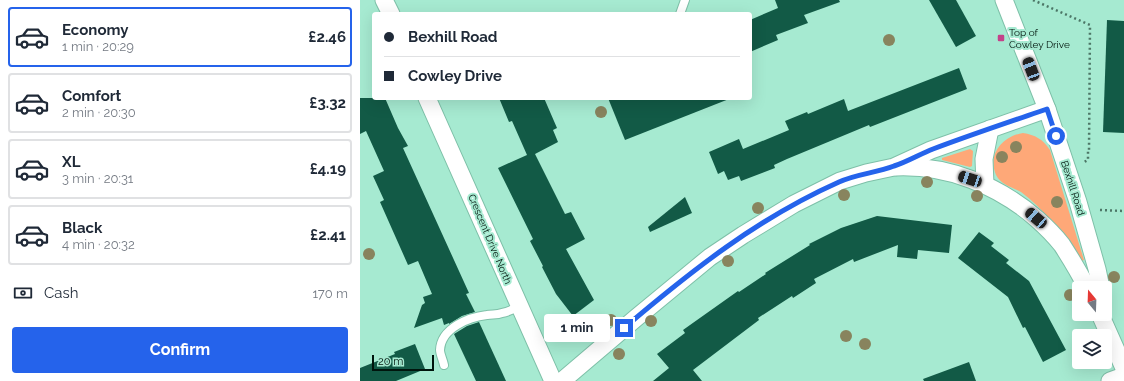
<!DOCTYPE html>
<html lang="en">
<head>
<meta charset="utf-8">
<style>
	body { margin:0; font-family:Raleway,sans-serif; background:#f6f6f7; color:#1f2937; height:100vh; display:flex; flex-direction:column; font-size:15px; white-space:nowrap }
	* { box-sizing:border-box; margin:0 }
	p { font-size:13px; color:#747a83 }
	.icon { flex:none; width:22px; height:22px; fill:none; stroke:currentColor; stroke-width:2; stroke-linecap:round; stroke-linejoin:round }
	.map { position:relative; flex:1; overflow:hidden }
	.panel { display:flex; flex-direction:column; background:#fff; width:360px }
	.panel>* { flex:none }
	.top-card { position:absolute; left:12px; top:12px; width:380px; height:88px; border-radius:4px; box-shadow:0 4px 16px #0002; display:grid; align-content:center; height:88px; padding:0 12px; background:#fff }
	.needle { width:26px; rotate:341deg }
	.controls { position:absolute; left:712px; top:281px; display:grid; gap:8px }
	.controls a { display:grid; place-items:center; width:40px; height:40px; border-radius:4px; background:#fff; box-shadow:0 4px 16px #0002; font-size:20px }
	.scale { position:absolute; left:12px; bottom:10px; width:62px; box-sizing:border-box; padding-left:4px; border:2px solid #00150d; border-top:0; font-size:11px; line-height:14px; white-space:nowrap; color:#00150d; -webkit-text-stroke:3px #a6ead1; paint-order:stroke }
	.end { position:absolute; width:18px; height:18px; margin:-9px; border:5px solid #2563eb; background:#fff; box-shadow:0 0 0 2px #fff }
	.from { border-radius:50% }
	.bubble { position:absolute; height:28px; border-radius:4px; background:#fff; box-shadow:0 4px 16px #0002; font-size:13px; font-weight:700; line-height:28px; text-align:center }
	.car { position:absolute; width:12px; height:24px; margin:-12px -6px; border-radius:5px; box-shadow:0 0 3px 1px #0007; background:linear-gradient(#222 24%,#8ab4d8 0 40%,#222 0 76%,#8ab4d8 0 86%,#222 0) }
	.top-card b { display:flex; align-items:center; gap:14px; height:38px; font-size:15px }
	.top-card b+b { border-top:1px solid #e0e1e3 }
	.top-card i { width:10px; height:10px; background:#1f2937 }
	ul { padding:7px 0 0; list-style:none }
	li { display:flex; align-items:center; gap:12px; height:60px; margin:0 8px 6px; padding:0 4px; border:2px solid #e0e1e3; border-radius:4px }
	li div { flex:1 }
	li b { display:block; font-size:15px }
	li em { font-style:normal; font-weight:700 }
	li.current { border-color:#2563eb }
	li>.icon { width:36px; height:36px; stroke-width:1.5 }
	.pay { display:flex; align-items:center; gap:10px; height:44px; padding:0 12px; font-size:15px }
	.pay p { margin-inline-start:auto }
	.button { display:flex; gap:8px; margin-top:auto; padding:8px 12px }
	.button a { flex:1; height:46px; border-radius:4px; background:#2563eb; color:#fff; font-size:16px; font-weight:700; line-height:46px; text-align:center }
	main { display:flex; flex:1; min-height:0 }
	.map>svg:first-child { display:block }
</style>
</head>
<body>
<main>
<section class="panel">
<ul>
<li class="current"><svg class="icon" aria-label="car" viewBox="0 0 24 24"><path d="M5 17H2v-5l4-1 3-4h7l3 4 3 1v5h-3M9 17h6M6 11h13"/><circle cx="7" cy="17" r="2"/><circle cx="17" cy="17" r="2"/></svg><div><b>Economy</b><p>1 min · 20:29</p></div><em>£2.46</em></li>
<li><svg class="icon" aria-label="car" viewBox="0 0 24 24"><path d="M5 17H2v-5l4-1 3-4h7l3 4 3 1v5h-3M9 17h6M6 11h13"/><circle cx="7" cy="17" r="2"/><circle cx="17" cy="17" r="2"/></svg><div><b>Comfort</b><p>2 min · 20:30</p></div><em>£3.32</em></li>
<li><svg class="icon" aria-label="car" viewBox="0 0 24 24"><path d="M5 17H2v-5l4-1 3-4h7l3 4 3 1v5h-3M9 17h6M6 11h13"/><circle cx="7" cy="17" r="2"/><circle cx="17" cy="17" r="2"/></svg><div><b>XL</b><p>3 min · 20:31</p></div><em>£4.19</em></li>
<li><svg class="icon" aria-label="car" viewBox="0 0 24 24"><path d="M5 17H2v-5l4-1 3-4h7l3 4 3 1v5h-3M9 17h6M6 11h13"/><circle cx="7" cy="17" r="2"/><circle cx="17" cy="17" r="2"/></svg><div><b>Black</b><p>4 min · 20:32</p></div><em>£2.41</em></li>
</ul>
<div class="pay"><svg class="icon" aria-label="cash" viewBox="0 0 24 24"><path d="M3 7h18v10H3z"/><circle cx="12" cy="12" r="2"/></svg>Cash<p>170 m</p></div>
<div class="button"><a>Confirm</a></div>
</section>
<div class="map">
<svg width="764" height="381" viewBox="0 0 764 381">
	<rect width="100%" height="100%" fill="#a6ead1"/>
	<!-- green -->
	<g fill="#fea878">
		<path d="M663,133C675,135 683,139 690,150L724,260L722,261C704,237 686,210 661,192C652,187 641,185 636,175C627,154 643,136 663,133Z"/>
		<path d="M610,149L613,151L612,166L610,167L582,160V158Z"/>
	</g>
	<!-- building -->
	<g fill="#125a46">
		<path d="M415,0H479L480,2L444,15L448,23L416,35L418,40L390,52V20L418,8Z"/>
		<path d="M569,0H596L616,36L596,47Z"/>
		<path d="M747,20L764,21V133L743,132Z"/>
		<path d="M599,68L607,89L510,127L509,125L427,159L414,165L415,168L381,181L379,176L368,180L364,171L358,174L349,152L379,139L383,149L429,130L425,121L447,112L448,114L484,99L488,111Z"/>
		<path d="M0,98H25L38,128L48,146L43,148L109,293L106,294L115,312L102,316L89,324V323L84,325L82,318L54,328L62,305L65,303L63,297L72,294L58,261L48,265L20,202L24,200L13,176L24,171L6,131L0,134Z"/>
		<path d="M139,98H184L197,128L193,130L198,142L175,154L205,214L211,212L225,239L206,249L234,300L213,316L196,294L182,267L183,266L170,241L173,239L138,168L167,155L152,121L149,122Z"/>
		<path d="M248,98H369V99L265,140Z"/>
		<path d="M325,197L332,213L290,232L288,227Z"/>
		<path d="M517,216L592,225L589,253L558,250L557,259L537,257L538,245L494,262L493,259L454,279L456,283L433,298L432,296L398,318L399,320L333,370L342,381H293L309,368L297,354L325,333L323,330L330,325L378,291L379,292L406,274L405,273L450,245L449,244L481,228Z"/>
		<path d="M619,232L634,243L631,246L649,260L646,263L669,281L706,350L683,362L665,327L663,328L648,297L598,258Z"/>
		<path d="M119,322L146,381H116L94,334L107,326Z"/>
		<path d="M55,344L65,369L36,381H0V368L35,354L34,352Z"/>
		<path d="M609,362L616,381H564L563,379Z"/>
	</g>
	<g fill="none" stroke-linecap="round" stroke-linejoin="round">
		<!-- lane casing -->
		<g stroke="#7ec0a8" stroke-width="10">
			<g id="lane">
				<path d="M320,14L325,0"/>
				<path d="M84,365C83,360 80,354 80,350C81,328 109,317 127,315C132,314 137,315 142,313C148,312 154,309 159,306"/>
			</g>
		</g>
		<!-- street casing -->
		<g stroke="#7ec0a8" stroke-width="19">
			<g id="street">
				<path d="M24,0L31,14"/>
				<path d="M644,0L687,109L718,202L737,269L741,288"/>
				<path d="M67,98L193,381"/>
				<path d="M536,167C588,165 638,185 677,219C686,227 695,236 702,245C711,259 720,274 727,288"/>
				<path d="M625,185L624,159L630,129"/>
				<path d="M740,314L764,368"/>
				<path d="M202,381L276,318L350,257L383,235L434,204L480,181L506,173L534,167L571,150L687,109"/>
				<path d="M750,381L764,376"/>
			</g>
		</g>
		<!-- path -->
		<g stroke="#4c7666" stroke-width="2.5" stroke-dasharray="2 3" stroke-linecap="butt">
			<path d="M673,0L730,25L729,150H728V160L724,162"/>
			<path d="M740,210L764,211"/>
		</g>
		<!-- lane -->
		<use href="#lane" stroke="#fff" stroke-width="8"/>
		<!-- street -->
		<use href="#street" stroke="#fff" stroke-width="17"/>
	</g>
	<!-- trees -->
	<g fill="#88845e">
		<circle cx="529" cy="40" r="6"/>
		<circle cx="241" cy="112" r="6"/>
		<circle cx="656" cy="147" r="6"/>
		<circle cx="642" cy="157" r="6"/>
		<circle cx="567" cy="182" r="6"/>
		<circle cx="484" cy="195" r="6"/>
		<circle cx="617" cy="196" r="6"/>
		<circle cx="697" cy="202" r="6"/>
		<circle cx="398" cy="208" r="6"/>
		<circle cx="9" cy="254" r="6"/>
		<circle cx="368" cy="261" r="6"/>
		<circle cx="754" cy="277" r="6"/>
		<circle cx="710" cy="295" r="6"/>
		<circle cx="251" cy="320" r="6"/>
		<circle cx="291" cy="321" r="6"/>
		<circle cx="486" cy="336" r="6"/>
		<circle cx="505" cy="344" r="6"/>
		<circle cx="259" cy="354" r="6"/>
	</g>
	<g fill="none" stroke-linecap="round" stroke-linejoin="round">
		<!-- route -->
		<path stroke="#2563eb" stroke-width="5" d="M264,328C331,271 398,218 479,182C496,174 516,173 534,166C547,162 560,154 573,149C610,135 649,122 687,109L696,136"/>
	</g>
	<!-- markers -->
	<rect fill="#c4428a" stroke="#a6ead1" stroke-width="1.5" x="637" y="34" width="8" height="8" rx="2"/>
	<g text-anchor="middle" dominant-baseline="central" stroke-width="4" stroke-linejoin="round" paint-order="stroke">
		<!-- poi labels -->
		<g font-size="10" fill="#00150d" stroke="#a6ead1" text-anchor="start">
			<text x="649" y="32">Top of<tspan x="649" dy="12">Cowley Drive</tspan></text>
		</g>
		<!-- street labels -->
		<g font-size="10" fill="#00150d" stroke="#a6ead1">
			<text transform="translate(713 188) rotate(72)">Bexhill Road</text>
			<text transform="translate(130 239) rotate(67)">Crescent Drive North</text>
		</g>
	</g>
</svg>
<div class="controls">
<a><svg class="needle" viewBox="-14 -14 28 28"><path d="M0-13l5 13h-10z" fill="#e53935"/><path d="M0 13l5-13h-10z" fill="#747a83"/></svg></a>
<a><svg class="icon" aria-label="layers" viewBox="0 0 24 24"><path d="M12 4l9 5-9 5-9-5zM3 14l9 5 9-5"/></svg></a>
</div>
<div class="scale">20 m</div>
<i class="end from" style="left:696px;top:136px"></i>
<i class="end" style="left:264px;top:328px"></i>
<div class="bubble" style="left:184px;top:314px;width:66px">1 min</div>
<i class="car" style="left:671px;top:69px;rotate:339deg"></i>
<i class="car" style="left:610px;top:179px;rotate:288deg"></i>
<i class="car" style="left:676px;top:218px;rotate:311deg"></i>
<div class="top-card">
<b><i class="from"></i>Bexhill Road</b>
<b><i></i>Cowley Drive</b>
</div>
</div>
</main>
</body>
</html>
